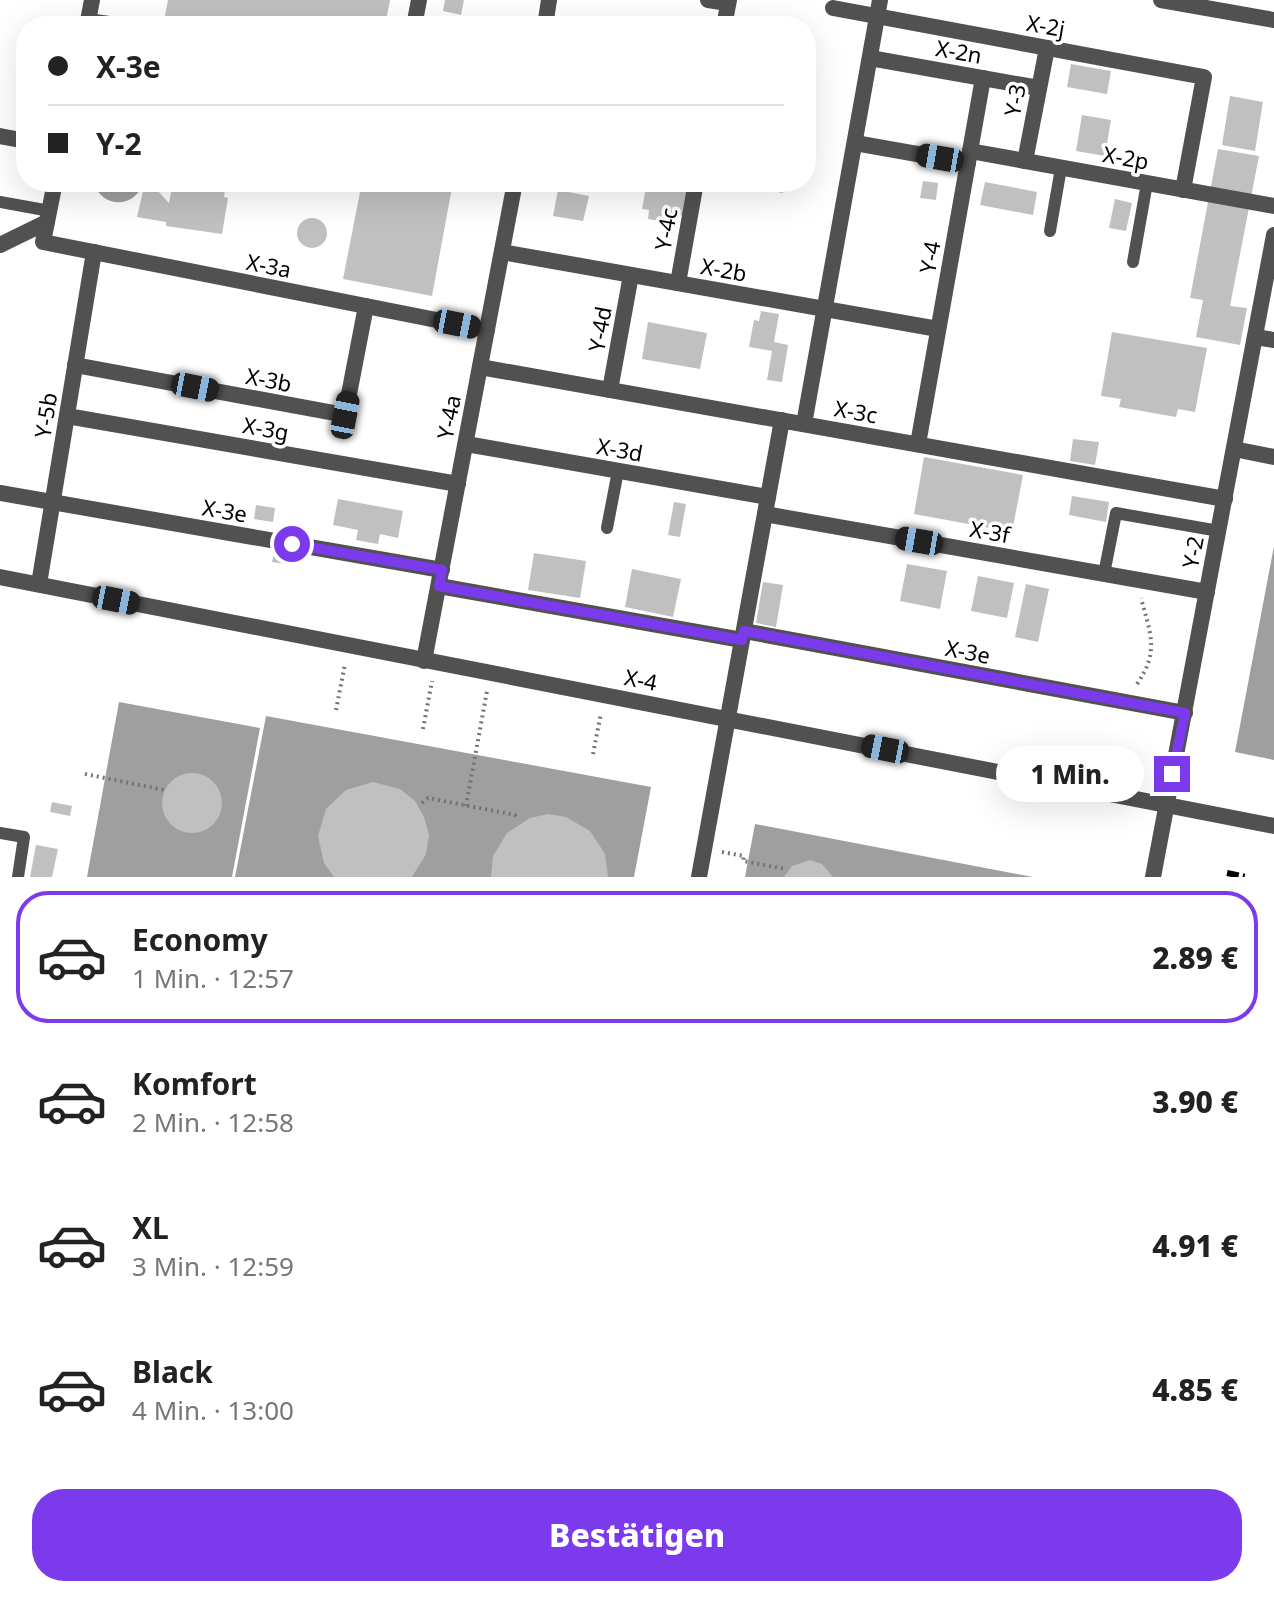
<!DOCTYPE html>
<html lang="de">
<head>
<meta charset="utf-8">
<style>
	body { margin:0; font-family:"Noto Sans",sans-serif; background:#f6f6f6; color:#222; height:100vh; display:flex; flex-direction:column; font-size:30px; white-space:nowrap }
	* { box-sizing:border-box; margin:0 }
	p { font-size:26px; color:#767676 }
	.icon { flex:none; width:44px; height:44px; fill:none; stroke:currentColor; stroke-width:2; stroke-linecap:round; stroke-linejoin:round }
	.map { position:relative; height:877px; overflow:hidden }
	.details { display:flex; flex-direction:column; background:#fff; flex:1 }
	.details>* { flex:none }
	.top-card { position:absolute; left:16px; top:16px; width:800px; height:176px; border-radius:32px; box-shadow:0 8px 32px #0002; display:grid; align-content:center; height:176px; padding:0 32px; background:#fff }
	.end { position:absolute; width:36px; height:36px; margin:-18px; border:10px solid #7c3aed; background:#fff; box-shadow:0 0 0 4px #fff }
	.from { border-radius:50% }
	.bubble { position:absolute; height:56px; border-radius:28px; background:#fff; box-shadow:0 8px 32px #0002; font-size:26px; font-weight:800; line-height:56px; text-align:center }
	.car { position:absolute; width:24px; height:48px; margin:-24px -12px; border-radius:10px; box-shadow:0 0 6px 2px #0007; background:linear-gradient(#222 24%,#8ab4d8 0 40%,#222 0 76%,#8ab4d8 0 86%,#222 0) }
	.top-card b { display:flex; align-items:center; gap:28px; height:76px; font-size:30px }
	.top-card b+b { border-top:2px solid #e0e0e0 }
	.top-card i { width:20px; height:20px; background:#222 }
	ul { padding:14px 0 0; list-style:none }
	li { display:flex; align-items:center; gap:24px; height:132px; margin:0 16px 12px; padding:0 16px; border:4px solid transparent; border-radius:32px }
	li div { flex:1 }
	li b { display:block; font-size:30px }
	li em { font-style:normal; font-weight:800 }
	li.active { border-color:#7c3aed }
	li>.icon { width:72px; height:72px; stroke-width:1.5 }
	.primary-button { display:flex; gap:16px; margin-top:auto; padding:16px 32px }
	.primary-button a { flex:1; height:92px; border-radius:32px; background:#7c3aed; color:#fff; font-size:32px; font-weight:800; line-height:92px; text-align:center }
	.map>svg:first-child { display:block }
</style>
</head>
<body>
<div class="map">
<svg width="1274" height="877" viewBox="0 0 1274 877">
	<rect width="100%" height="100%" fill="#fff"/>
	<!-- water -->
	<g fill="#9f9f9f">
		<path d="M93,182H144C135,209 102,209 93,182Z"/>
		<path d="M1274,546V760L1235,752Z"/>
		<path d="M119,702L260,728L232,877H87Z"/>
		<path d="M266,716L651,787L634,877H235Z"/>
		<path d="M755,824L1033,877H745Z"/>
	</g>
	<!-- building -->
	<g fill="#c0c0c0">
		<path d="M168,0H390L385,26H163Z"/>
		<path d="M445,0H464L461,15L443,11Z"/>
		<path d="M1071,64L1111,71L1107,94L1067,87Z"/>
		<path d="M1230,96L1263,102L1255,151L1222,145Z"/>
		<path d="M1082,115L1111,120L1105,156L1076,151Z"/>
		<path d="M1218,149L1259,156L1230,306L1247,308L1240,345L1196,337L1203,300L1190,298Z"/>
		<path d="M923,181L938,183L936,200L920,198Z"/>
		<path d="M173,182H226L224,197L228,198L222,234L166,226V222L137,217L144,187L157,190L169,203Z"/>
		<path d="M362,182H453L432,296L343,279Z"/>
		<path d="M647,182H691L685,216L674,214L672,223L648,219L649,210L642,209Z"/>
		<path d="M762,182H798L788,191L781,193L769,189Z"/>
		<path d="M985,182L1037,192L1033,215L980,205Z"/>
		<path d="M558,190L589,196L583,221L553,216Z"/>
		<path d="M1115,199L1132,203L1126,231L1109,228Z"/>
		<circle cx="312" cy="233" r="15"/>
		<path d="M761,311L779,314L774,342L788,345L782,382L767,380L772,351L749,347L754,320L759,321Z"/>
		<path d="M648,322L707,333L700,369L642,359Z"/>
		<path d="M1112,332L1207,348L1195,412L1178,409L1176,417L1119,407L1121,399L1101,396Z"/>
		<path d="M1073,439L1099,442L1095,465L1070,461Z"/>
		<path d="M924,457L1023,475L1012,532L914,514Z"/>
		<path d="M1072,496L1109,502L1106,522L1069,515Z"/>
		<path d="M338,499L403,511L398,538L380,534L378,544L356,540L358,530L333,525Z"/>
		<path d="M674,502L686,504L680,537L668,535Z"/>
		<path d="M256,505L275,508L273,522L254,519Z"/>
		<path d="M274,553L294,556L292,565L272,562Z"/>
		<path d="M534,553L586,561L580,598L528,590Z"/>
		<path d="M907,564L947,571L940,609L900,601Z"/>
		<path d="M632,569L681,579L673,617L625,607Z"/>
		<path d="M978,576L1014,583L1007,618L971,611Z"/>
		<path d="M763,582L783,585L776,627L756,623Z"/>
		<path d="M1026,584L1049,589L1038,642L1015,637Z"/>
		<circle cx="192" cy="803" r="30"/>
		<path d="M373,782L400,789L415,801L424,817L429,835L426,854L412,877H334L324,863L318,836L326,809L346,790Z"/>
		<path d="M52,802L72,806L70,816L50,812Z"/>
		<path d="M548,814L566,817L590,831L605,854L608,877H491L493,856L507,833L530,818Z"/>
		<path d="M36,845L58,849L52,877H30Z"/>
		<path d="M810,860L822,864L833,877H784L792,866Z"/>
	</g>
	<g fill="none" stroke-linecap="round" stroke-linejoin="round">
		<!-- path -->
		<g stroke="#737373" stroke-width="4" stroke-dasharray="2 4" stroke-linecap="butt">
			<path d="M1137,684C1160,651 1150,633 1141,598"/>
			<path d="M336,710L345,664"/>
			<path d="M423,729L432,681"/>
			<path d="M593,754L601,713"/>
			<path d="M85,774L164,790"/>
			<path d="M422,803L428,798L515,815L517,820"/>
			<path d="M466,806L487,691"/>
			<path d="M722,852L744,856L743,861L786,869"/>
		</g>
		<!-- service -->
		<g stroke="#515151" stroke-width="12">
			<path d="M88,19L138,26"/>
			<path d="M0,202L50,211"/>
			<path d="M1050,231L1061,168"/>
			<path d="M1133,262L1147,183"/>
			<path d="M607,528L618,471"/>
			<path d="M1104,574L1116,513L1219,531"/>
			<path d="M0,833L24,837L18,877"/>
		</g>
		<!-- minor -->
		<g stroke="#515151" stroke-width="16">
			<path d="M708,0L728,3"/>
			<path d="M1161,0L1274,20"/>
			<path d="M833,8L1204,77L1183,190"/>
			<path d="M87,26L92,0"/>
			<path d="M414,26L419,0"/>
			<path d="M545,26L549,0"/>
			<path d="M724,26L729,0"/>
			<path d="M870,58L1039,88"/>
			<path d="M0,136L26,141"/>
			<path d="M855,143L968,163"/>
			<path d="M970,151L1274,206"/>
			<path d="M1025,161L1047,48"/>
			<path d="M55,182L43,242L487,330"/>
			<path d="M0,245L47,222"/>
			<path d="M502,252L938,329"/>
			<path d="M678,283L696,182"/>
			<path d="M1255,337L1274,340"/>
			<path d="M75,365L345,415L366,306"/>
			<path d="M480,367L1225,499"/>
			<path d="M610,390L631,275"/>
			<path d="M67,416L458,484"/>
			<path d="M804,424L880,0"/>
			<path d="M466,444L768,497"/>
			<path d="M918,444L983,78"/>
			<path d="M1234,449L1274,457"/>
			<path d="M0,493L442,570"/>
			<path d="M765,514L1207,592"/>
			<path d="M0,577L1274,826"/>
			<path d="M39,584L94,252"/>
			<path d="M439,586L742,640"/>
			<path d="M744,631L1185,713"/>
			<path d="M424,661L515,182"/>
			<path d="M699,877L782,420"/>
			<path d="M1153,877L1274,235"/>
		</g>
		<!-- rail -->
		<path stroke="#000" stroke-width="6" stroke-dasharray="12 4 2 4" stroke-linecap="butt" d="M1227,873L1246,877"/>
	</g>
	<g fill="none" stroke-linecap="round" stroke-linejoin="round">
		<!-- route -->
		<path stroke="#7c3aed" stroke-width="10" d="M292,544L442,570L439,586L742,640L744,631L1185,713L1172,774"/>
	</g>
	<g text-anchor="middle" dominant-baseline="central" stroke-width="7" stroke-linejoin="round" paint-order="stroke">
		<!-- street labels -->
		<g font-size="22" fill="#000" stroke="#fff">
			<text transform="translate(1046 25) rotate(10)">X-2j</text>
			<text transform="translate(959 51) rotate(10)">X-2n</text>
			<text transform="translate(1014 100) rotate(-79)">Y-3</text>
			<text transform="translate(1126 157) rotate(10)">X-2p</text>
			<text transform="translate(665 229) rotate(-80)">Y-4c</text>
			<text transform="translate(929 257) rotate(-80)">Y-4</text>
			<text transform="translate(269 265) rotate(11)">X-3a</text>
			<text transform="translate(724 269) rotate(10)">X-2b</text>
			<text transform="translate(599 329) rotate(-80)">Y-4d</text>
			<text transform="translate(269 379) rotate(11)">X-3b</text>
			<text transform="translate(856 411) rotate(10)">X-3c</text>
			<text transform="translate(45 415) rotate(-81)">Y-5b</text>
			<text transform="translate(448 417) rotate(-79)">Y-4a</text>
			<text transform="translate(266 428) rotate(10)">X-3g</text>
			<text transform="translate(620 449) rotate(10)">X-3d</text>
			<text transform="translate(225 510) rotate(10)">X-3e</text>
			<text transform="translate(990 531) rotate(10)">X-3f</text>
			<text transform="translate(1192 552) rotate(-79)">Y-2</text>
			<text transform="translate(968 651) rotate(11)">X-3e</text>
			<text transform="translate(641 679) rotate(11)">X-4</text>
		</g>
	</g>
</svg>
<i class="end from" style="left:292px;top:544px"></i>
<i class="end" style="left:1172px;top:774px"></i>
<div class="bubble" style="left:996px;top:746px;width:148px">1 Min.</div>
<i class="car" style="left:940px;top:158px;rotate:280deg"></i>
<i class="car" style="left:457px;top:324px;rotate:101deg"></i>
<i class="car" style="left:195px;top:387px;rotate:101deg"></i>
<i class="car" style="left:345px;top:415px;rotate:11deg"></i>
<i class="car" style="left:919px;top:541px;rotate:280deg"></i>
<i class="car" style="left:116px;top:600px;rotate:101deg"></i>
<i class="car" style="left:885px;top:749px;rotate:281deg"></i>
<div class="top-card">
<b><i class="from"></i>X-3e</b>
<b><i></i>Y-2</b>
</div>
</div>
<section class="details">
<ul>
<li class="active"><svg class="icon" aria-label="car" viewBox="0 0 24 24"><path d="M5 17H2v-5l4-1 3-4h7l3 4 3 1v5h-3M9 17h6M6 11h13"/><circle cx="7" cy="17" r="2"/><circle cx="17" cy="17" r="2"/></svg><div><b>Economy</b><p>1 Min. · 12:57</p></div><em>2.89 €</em></li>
<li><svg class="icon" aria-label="car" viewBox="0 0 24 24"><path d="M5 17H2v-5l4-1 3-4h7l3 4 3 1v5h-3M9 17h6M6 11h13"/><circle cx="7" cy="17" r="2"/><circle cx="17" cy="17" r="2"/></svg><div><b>Komfort</b><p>2 Min. · 12:58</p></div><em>3.90 €</em></li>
<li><svg class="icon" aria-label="car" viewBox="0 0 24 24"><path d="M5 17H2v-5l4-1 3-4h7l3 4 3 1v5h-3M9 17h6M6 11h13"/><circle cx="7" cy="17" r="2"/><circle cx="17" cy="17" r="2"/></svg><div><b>XL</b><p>3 Min. · 12:59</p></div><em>4.91 €</em></li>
<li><svg class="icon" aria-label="car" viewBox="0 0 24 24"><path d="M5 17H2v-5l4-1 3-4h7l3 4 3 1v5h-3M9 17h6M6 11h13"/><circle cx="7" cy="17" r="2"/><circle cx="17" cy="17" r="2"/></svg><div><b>Black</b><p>4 Min. · 13:00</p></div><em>4.85 €</em></li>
</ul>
<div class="primary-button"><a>Bestätigen</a></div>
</section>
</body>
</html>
